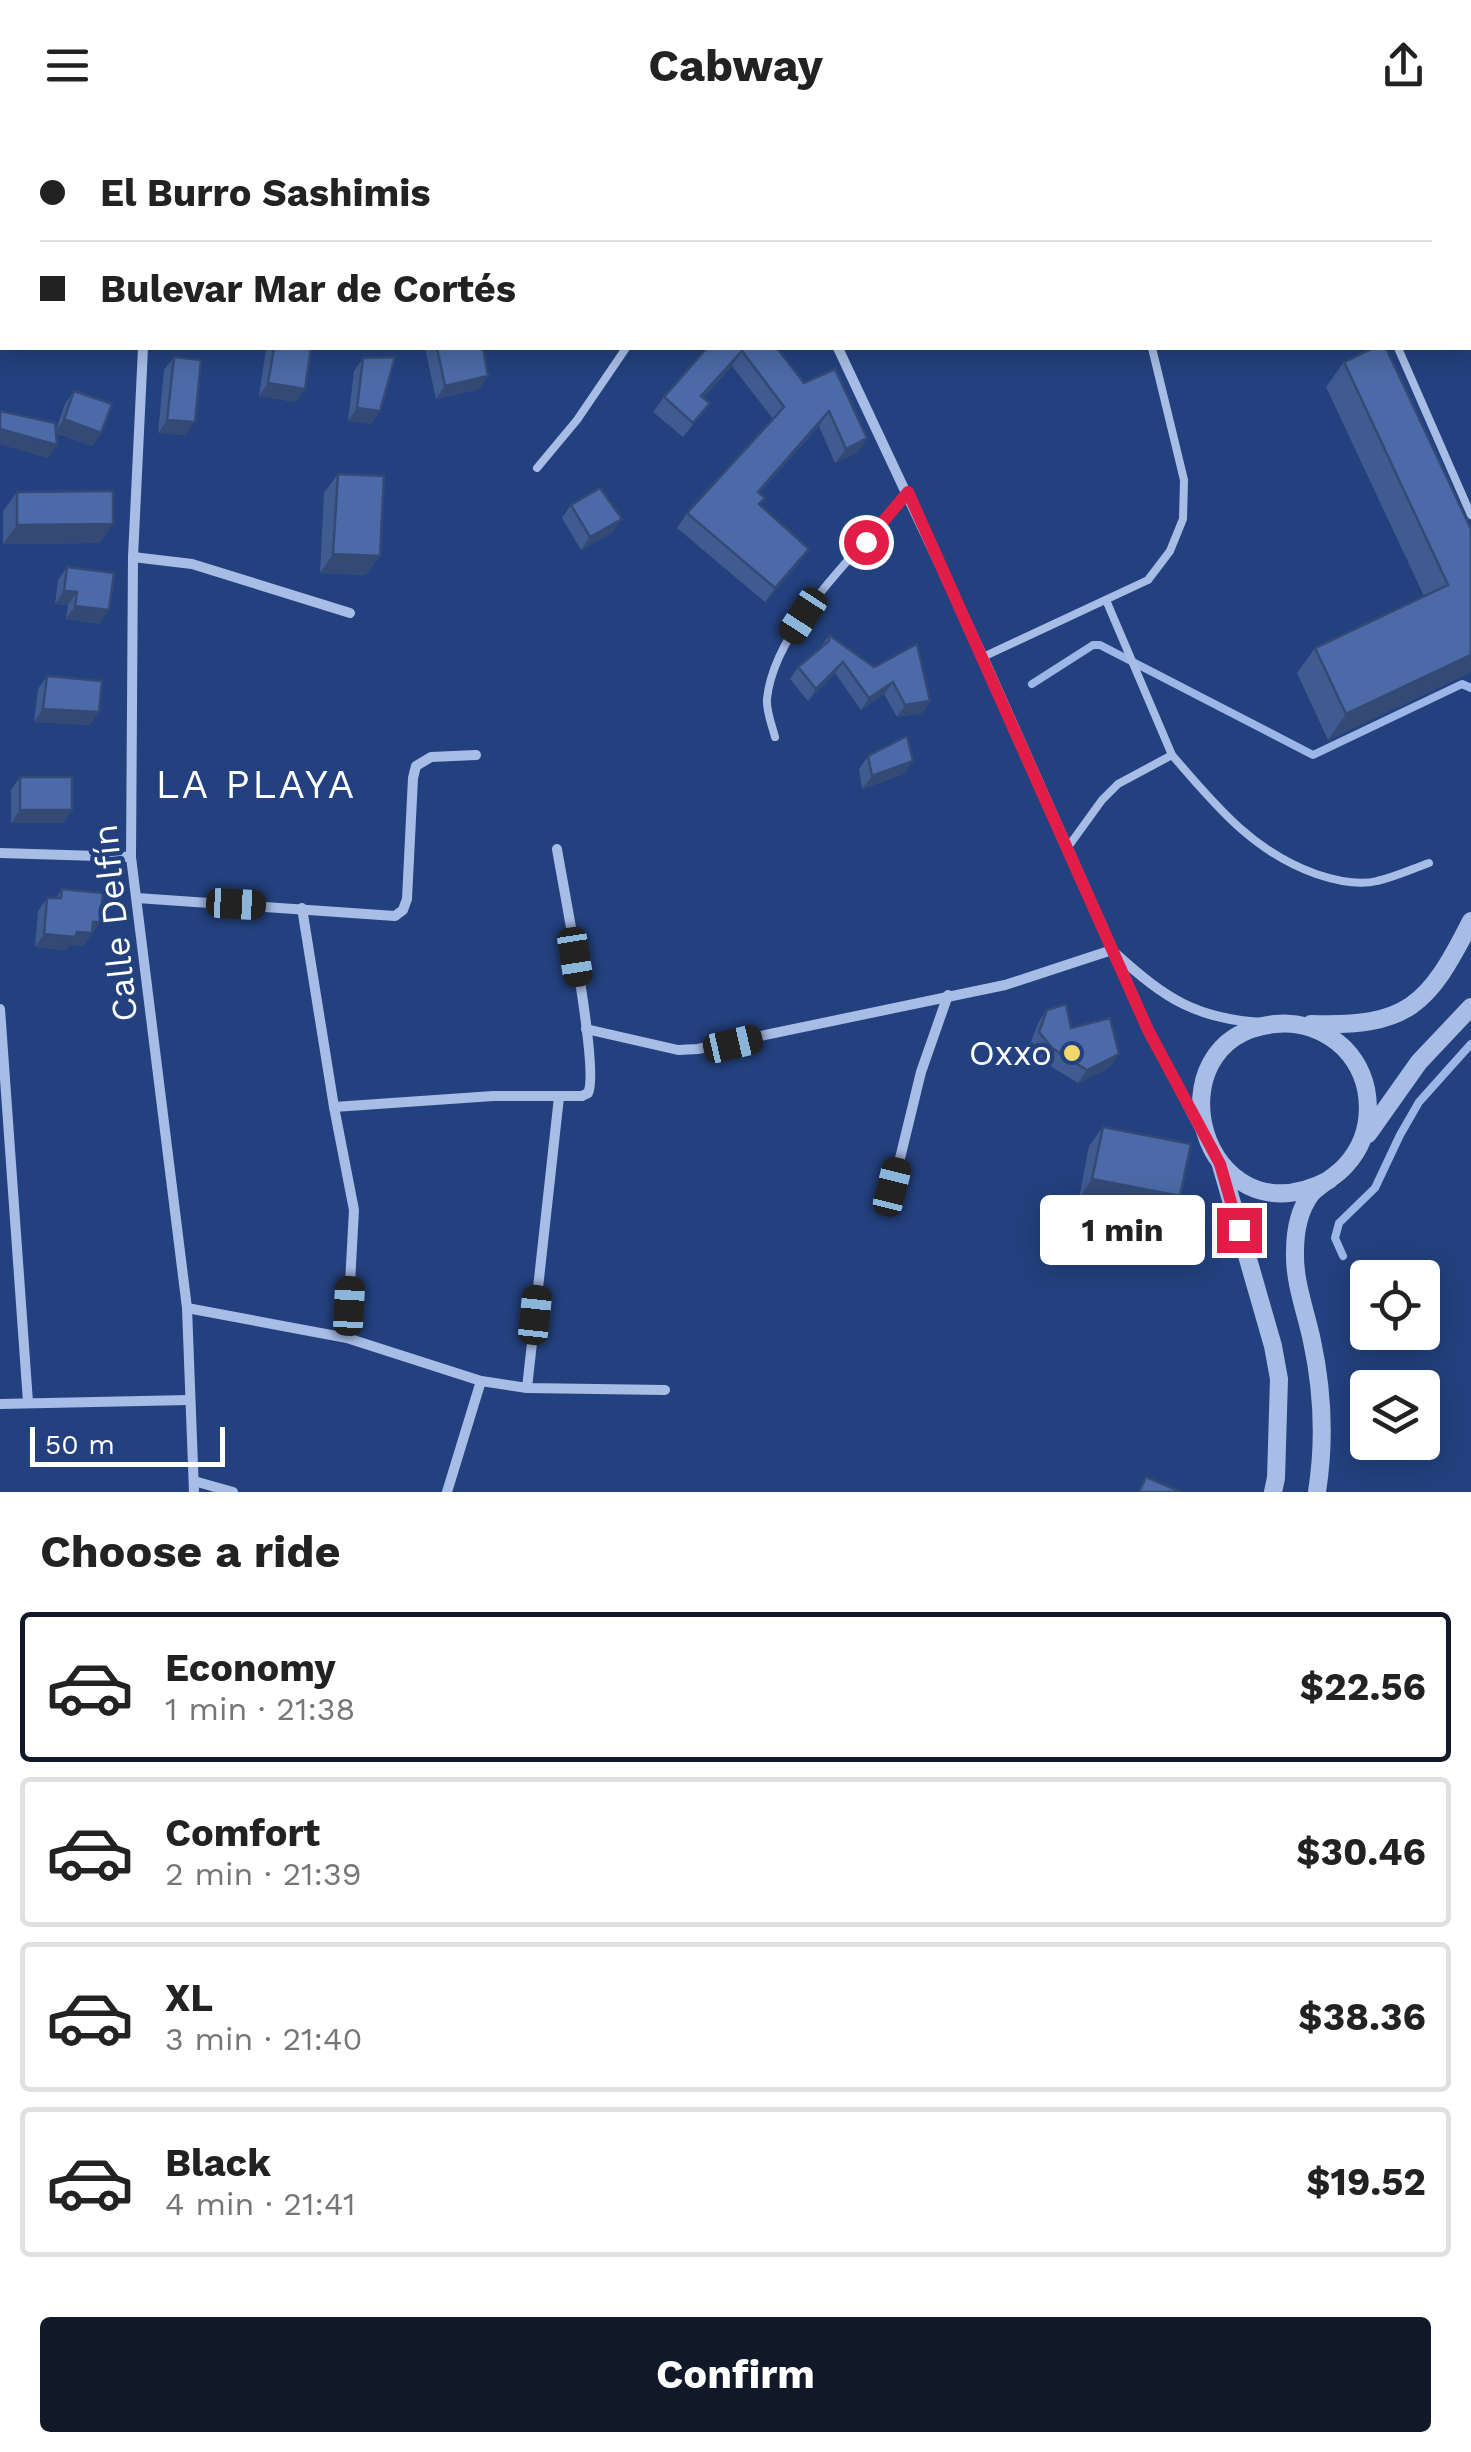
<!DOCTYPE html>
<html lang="en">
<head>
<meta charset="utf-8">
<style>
	body { margin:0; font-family:"Work Sans",sans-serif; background:#f6f6f6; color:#222; height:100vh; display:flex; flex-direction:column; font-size:38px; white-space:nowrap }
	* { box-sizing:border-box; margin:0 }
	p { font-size:32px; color:#767676 }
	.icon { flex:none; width:55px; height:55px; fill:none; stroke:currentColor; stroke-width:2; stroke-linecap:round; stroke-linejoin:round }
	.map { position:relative; height:1362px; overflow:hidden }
	.side { display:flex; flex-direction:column; background:#fff; flex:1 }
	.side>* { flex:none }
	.hud { position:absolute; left:0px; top:0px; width:1472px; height:220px; box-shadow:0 5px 25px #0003; display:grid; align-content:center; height:220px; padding:0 40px; background:#fff }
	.fabs { position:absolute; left:1350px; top:1130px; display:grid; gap:20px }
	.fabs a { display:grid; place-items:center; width:90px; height:90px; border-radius:10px; background:#fff; box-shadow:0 5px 25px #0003; font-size:50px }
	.scale { position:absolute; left:30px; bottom:25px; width:195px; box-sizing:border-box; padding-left:10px; border:5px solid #fff; border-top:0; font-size:28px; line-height:35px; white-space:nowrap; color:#fff; -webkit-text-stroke:8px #23417e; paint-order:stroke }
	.end { position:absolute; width:45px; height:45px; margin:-22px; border:12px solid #e11d48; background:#fff; box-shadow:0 0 0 5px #fff }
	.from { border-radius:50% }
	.bubble { position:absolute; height:70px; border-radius:10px; background:#fff; box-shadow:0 5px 25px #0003; font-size:32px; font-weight:700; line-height:70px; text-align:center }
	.car { position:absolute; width:30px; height:60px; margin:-30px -15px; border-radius:12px; box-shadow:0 0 8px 2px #0007; background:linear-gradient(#222 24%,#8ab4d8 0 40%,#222 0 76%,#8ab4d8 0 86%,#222 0) }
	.hud b { display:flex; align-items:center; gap:35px; height:95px; font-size:38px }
	.hud b+b { border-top:2px solid #e0e0e0 }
	.hud i { width:25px; height:25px; background:#222 }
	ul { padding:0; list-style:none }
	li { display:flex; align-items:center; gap:30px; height:150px; margin:0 20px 15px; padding:0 20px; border:5px solid #e0e0e0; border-radius:10px }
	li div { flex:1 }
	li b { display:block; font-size:38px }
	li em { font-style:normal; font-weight:700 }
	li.current { border-color:#111827 }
	li>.icon { width:90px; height:90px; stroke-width:1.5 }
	h2 { padding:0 40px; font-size:45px; line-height:120px }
	.cta { display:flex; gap:20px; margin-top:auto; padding:20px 40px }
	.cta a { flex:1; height:115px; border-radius:10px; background:#111827; color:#fff; font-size:40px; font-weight:700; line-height:115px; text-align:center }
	header { display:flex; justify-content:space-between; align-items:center; height:130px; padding:0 40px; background:#fff; font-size:45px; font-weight:700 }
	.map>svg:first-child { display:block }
</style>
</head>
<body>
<header><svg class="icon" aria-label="menu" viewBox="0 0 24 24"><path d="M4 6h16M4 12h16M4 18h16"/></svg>Cabway<svg class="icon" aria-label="share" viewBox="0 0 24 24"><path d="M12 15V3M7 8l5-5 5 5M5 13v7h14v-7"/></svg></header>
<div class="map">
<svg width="1471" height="1362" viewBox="0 0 1471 1362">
	<rect width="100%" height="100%" fill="#23417e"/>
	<!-- water -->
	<path fill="#405683" stroke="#9cb7e7" stroke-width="2.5" d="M924,0H1471V15L1470,2Z"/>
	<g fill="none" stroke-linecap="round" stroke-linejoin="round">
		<!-- stream -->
		<g stroke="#9cb7e7" stroke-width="8">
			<path d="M1032,554L1093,515H1100L1313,625L1462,554L1471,558"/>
			<path d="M1343,1126L1335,1108L1339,1093L1375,1058L1400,1005L1419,972L1471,914"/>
		</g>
		<!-- service -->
		<g stroke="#a8bde6" stroke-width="8">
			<path d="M885,0L886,2"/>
			<path d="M1470,146L1471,145"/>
			<path d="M1398,218L1471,385"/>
			<path d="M537,338L577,290L626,218"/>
			<path d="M983,527L1148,450L1170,421L1183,389L1184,350L1152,218"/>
			<path d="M775,607C772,595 766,581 767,569C774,497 862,417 909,363"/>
			<path d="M1172,625C1214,674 1253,722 1316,744C1334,750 1358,756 1377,751C1395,747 1412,739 1429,733"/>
			<path d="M1068,717L1102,670L1118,654L1172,625L1106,470"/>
		</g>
		<!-- minor -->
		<g stroke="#a8bde6" stroke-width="10">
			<path d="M723,0L725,2"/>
			<path d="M51,2L52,0"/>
			<path d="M158,2V0"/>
			<path d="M0,123L2,115"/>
			<path d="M143,218L133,427L131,727L187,1178L194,1362"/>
			<path d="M838,218L983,527L1148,899L1201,1001"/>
			<path d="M133,427L192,434L350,483"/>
			<path d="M0,723L131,727"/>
			<path d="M137,768L395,786L403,780L407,769L413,648L416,636L431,627L476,625"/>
			<path d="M302,778L334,977L354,1080L347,1208"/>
			<path d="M1116,824C1166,869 1196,889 1264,893"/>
			<path d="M0,879L28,1272"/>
			<path d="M586,899L678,920L698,919L1005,855L1112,820"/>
			<path d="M334,977L493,966H582L588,963C600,941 563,756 557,719"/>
			<path d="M893,1057L921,942L948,865"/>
			<path d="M187,1178L347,1208L481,1251L527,1258L665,1260"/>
			<path d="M527,1258L559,967"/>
			<path d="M0,1274L189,1270"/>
			<path d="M194,1351L233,1362"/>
			<path d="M447,1362L481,1251"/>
		</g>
		<!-- tertiary -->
		<g stroke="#a8bde6" stroke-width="18">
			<path d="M1311,894C1408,897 1428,876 1471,791"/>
			<path d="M1368,1004L1419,932L1471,877"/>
			<path d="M1221,1035L1273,1216L1279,1249L1276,1348L1273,1362"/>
			<path d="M1317,1362C1325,1311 1323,1262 1312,1211C1306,1182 1294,1152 1295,1122C1295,1103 1299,1080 1311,1064C1321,1053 1336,1047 1346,1035C1376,1002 1375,950 1344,918C1325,900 1300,891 1275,894C1146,907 1200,1117 1329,1050"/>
		</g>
	</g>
	<!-- wall -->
	<g fill="#405b90">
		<path d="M216,0H239L236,2H218Z"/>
		<path d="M347,0H382L381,2H345Z"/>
		<path d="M549,0H604L602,2H550L548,1Z"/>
		<path d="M268,218H311L296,272L259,266L266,220Z"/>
		<path d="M425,218H483L479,259L436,269Z"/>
		<path d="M707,218H777L804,253L867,308L857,323L835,333L819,296L759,363L760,375L799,433L765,472L677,398L687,383L773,289L732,236L703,268L710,273L683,307L653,282L664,267Z"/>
		<path d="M174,227L185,305L158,303L164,240Z"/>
		<path d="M363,228L371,294L348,291L354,241Z"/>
		<path d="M1344,232L1471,399V542L1328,610L1297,543L1315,518L1424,466L1326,257Z"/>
		<path d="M74,261L101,303L92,316L56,303L57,315L48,328L0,314V281L56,300L65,274Z"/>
		<path d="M338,344L366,445L320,443L324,363Z"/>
		<path d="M17,362L100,413L3,414V381Z"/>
		<path d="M571,375L613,402L581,420L562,388Z"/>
		<path d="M67,437L100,494L66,489L68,475L55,474L58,450Z"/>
		<path d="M829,505L874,537L930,571L922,583L897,587L884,564L861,580L835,543L808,571L790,549L798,537L820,518Z"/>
		<path d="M47,546L90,595L34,592L38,559Z"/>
		<path d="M868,626L904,644L862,659L859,639Z"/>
		<path d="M20,647L72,680L63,693H11V660Z"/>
		<path d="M62,759L100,792L83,816L69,815L66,820L35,817L38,781L47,768H56Z"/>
		<path d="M1047,880L1071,898L1110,937L1078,953L1042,931L1030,915L1038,893Z"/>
		<path d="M1103,997L1180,1066L1167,1085L1079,1068L1089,1016Z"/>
	</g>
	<!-- shaded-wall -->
	<g fill="#344a75">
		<path d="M742,221L732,236L691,281L701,266Z"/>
		<path d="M488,246L479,259L436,269L445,256Z"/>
		<path d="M268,253L305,259L296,272L259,266Z"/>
		<path d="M357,278L380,281L371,294L348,291Z"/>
		<path d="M829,281L819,296L747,376L758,362Z"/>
		<path d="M64,289L101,303L92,316L55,302Z"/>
		<path d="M167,290L195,292L185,305L158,303Z"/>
		<path d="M0,299L57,315L48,328L0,314Z"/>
		<path d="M867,308L857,323L835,333L846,319Z"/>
		<path d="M622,389L613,402L581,420L590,407Z"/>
		<path d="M113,394L100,413L3,414L17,395Z"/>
		<path d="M809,419L799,433L765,472L775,458Z"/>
		<path d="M333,424L380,426L366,445L320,443Z"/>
		<path d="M64,461L77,462L68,475L55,474Z"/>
		<path d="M75,476L109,480L100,494L66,489Z"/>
		<path d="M1471,525V542L1328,610L1346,584Z"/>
		<path d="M843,532L835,543L808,571L816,559Z"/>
		<path d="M893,552L884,564L861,580L869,568Z"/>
		<path d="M930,571L922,583L897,587L905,575Z"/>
		<path d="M43,579L99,582L90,595L34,592Z"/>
		<path d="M913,631L904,644L862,659L872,646Z"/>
		<path d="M20,680H72L63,693H11Z"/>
		<path d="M93,792H100L83,816L69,815L66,820L35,817L44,804L77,802Z"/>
		<path d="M1119,924L1110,937L1078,953L1087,940Z"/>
		<path d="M1092,1049L1180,1066L1167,1085L1079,1068Z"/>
	</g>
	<!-- building -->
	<g fill="#4b6aa7" stroke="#344a75" stroke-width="2.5">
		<path d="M362,0H382L381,2H366Z"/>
		<path d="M439,0H469L467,2H438Z"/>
		<path d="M581,0H604L602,2H587Z"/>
		<path d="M274,218H311L305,259L268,253Z"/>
		<path d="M437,218H483L488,246L445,256Z"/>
		<path d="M707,218H777L804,253L835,239L867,308L846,319L829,281L758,362L765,368L759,374L809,419L775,458L687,383L784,277L742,221L701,266L710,273L693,293L664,267Z"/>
		<path d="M1373,218H1386L1471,399V525L1346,584L1315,518L1448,455L1344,232Z"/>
		<path d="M174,227L201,230L195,292L167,290Z"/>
		<path d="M395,227L380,281L357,278L363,228Z"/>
		<path d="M74,261L112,274L101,303L64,289Z"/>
		<path d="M0,281L55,293L57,315L0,299Z"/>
		<path d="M338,344L384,346L380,426L333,424Z"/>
		<path d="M600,358L622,389L590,407L571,375Z"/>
		<path d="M113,361V394L17,395V362Z"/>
		<path d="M67,437L114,443L109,480L75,476L77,462L64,461Z"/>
		<path d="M829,505L874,537L917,514L930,571L905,575L893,552L869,568L843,532L816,559L798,537L829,511Z"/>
		<path d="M47,546L102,551L99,582L43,579Z"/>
		<path d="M907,606L913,631L872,646L868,626Z"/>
		<rect x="20" y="647" width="52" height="33"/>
		<path d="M62,759L103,763L100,792H93L92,803L77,802L75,807L44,804L47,768H61Z"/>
		<path d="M1066,874L1071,898L1110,888L1119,924L1087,940L1052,918L1039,902L1047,880Z"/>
		<path d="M1103,997L1191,1014L1180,1066L1092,1049Z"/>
		<path d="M1146,1347L1181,1362H1139Z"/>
	</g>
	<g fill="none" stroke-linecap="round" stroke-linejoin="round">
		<!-- route -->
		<path stroke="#e11d48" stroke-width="12" d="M866,412L908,362L1148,900L1220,1034L1239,1100"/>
	</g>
	<!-- markers -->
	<circle fill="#f1d86b" stroke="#23417e" stroke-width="4" cx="1072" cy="923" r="10"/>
	<g text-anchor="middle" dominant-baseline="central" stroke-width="9" stroke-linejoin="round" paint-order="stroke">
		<!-- street labels -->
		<g font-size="35" fill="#fff" stroke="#23417e">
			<text transform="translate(115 793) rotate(-96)">Calle Delfín</text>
		</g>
		<!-- poi labels -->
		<g font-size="35" fill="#fff" stroke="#23417e" text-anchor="end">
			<text x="1052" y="923">Oxxo</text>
		</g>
		<!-- quarter labels -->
		<g font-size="40" letter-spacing="2.5" fill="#fff" stroke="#23417e">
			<text x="256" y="654">LA PLAYA</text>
		</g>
	</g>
</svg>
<div class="fabs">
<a><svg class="icon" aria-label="locate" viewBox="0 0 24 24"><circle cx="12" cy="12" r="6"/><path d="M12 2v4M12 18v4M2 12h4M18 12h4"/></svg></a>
<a><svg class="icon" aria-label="layers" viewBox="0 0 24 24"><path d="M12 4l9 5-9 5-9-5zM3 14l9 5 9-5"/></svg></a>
</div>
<div class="scale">50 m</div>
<i class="end from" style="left:866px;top:412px"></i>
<i class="end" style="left:1239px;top:1100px"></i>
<div class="bubble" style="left:1040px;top:1065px;width:165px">1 min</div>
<i class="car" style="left:803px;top:486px;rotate:213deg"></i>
<i class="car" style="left:236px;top:774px;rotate:93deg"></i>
<i class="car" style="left:575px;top:827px;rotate:171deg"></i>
<i class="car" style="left:733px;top:914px;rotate:77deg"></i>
<i class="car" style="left:892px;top:1057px;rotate:14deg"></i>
<i class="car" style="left:349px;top:1176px;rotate:3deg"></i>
<i class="car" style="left:535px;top:1185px;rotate:6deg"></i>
<div class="hud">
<b><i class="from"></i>El Burro Sashimis</b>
<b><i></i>Bulevar Mar de Cortés</b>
</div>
</div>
<section class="side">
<h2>Choose a ride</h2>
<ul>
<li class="current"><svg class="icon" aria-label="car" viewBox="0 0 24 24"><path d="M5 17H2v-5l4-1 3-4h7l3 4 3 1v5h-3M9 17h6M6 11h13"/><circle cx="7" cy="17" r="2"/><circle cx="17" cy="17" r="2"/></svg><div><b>Economy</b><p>1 min · 21:38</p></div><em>$22.56</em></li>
<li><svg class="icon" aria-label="car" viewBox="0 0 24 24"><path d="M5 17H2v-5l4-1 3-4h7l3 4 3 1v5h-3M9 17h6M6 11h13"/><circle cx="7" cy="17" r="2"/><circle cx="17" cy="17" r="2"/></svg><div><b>Comfort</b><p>2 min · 21:39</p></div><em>$30.46</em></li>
<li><svg class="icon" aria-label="car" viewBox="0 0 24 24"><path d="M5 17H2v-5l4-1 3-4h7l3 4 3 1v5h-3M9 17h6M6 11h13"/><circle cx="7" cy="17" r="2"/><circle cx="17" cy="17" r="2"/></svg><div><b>XL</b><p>3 min · 21:40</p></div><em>$38.36</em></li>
<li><svg class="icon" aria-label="car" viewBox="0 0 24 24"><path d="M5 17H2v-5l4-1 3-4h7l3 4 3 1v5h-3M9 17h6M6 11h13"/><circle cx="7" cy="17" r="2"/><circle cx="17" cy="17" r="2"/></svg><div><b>Black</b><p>4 min · 21:41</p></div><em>$19.52</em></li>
</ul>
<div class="cta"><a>Confirm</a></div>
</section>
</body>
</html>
